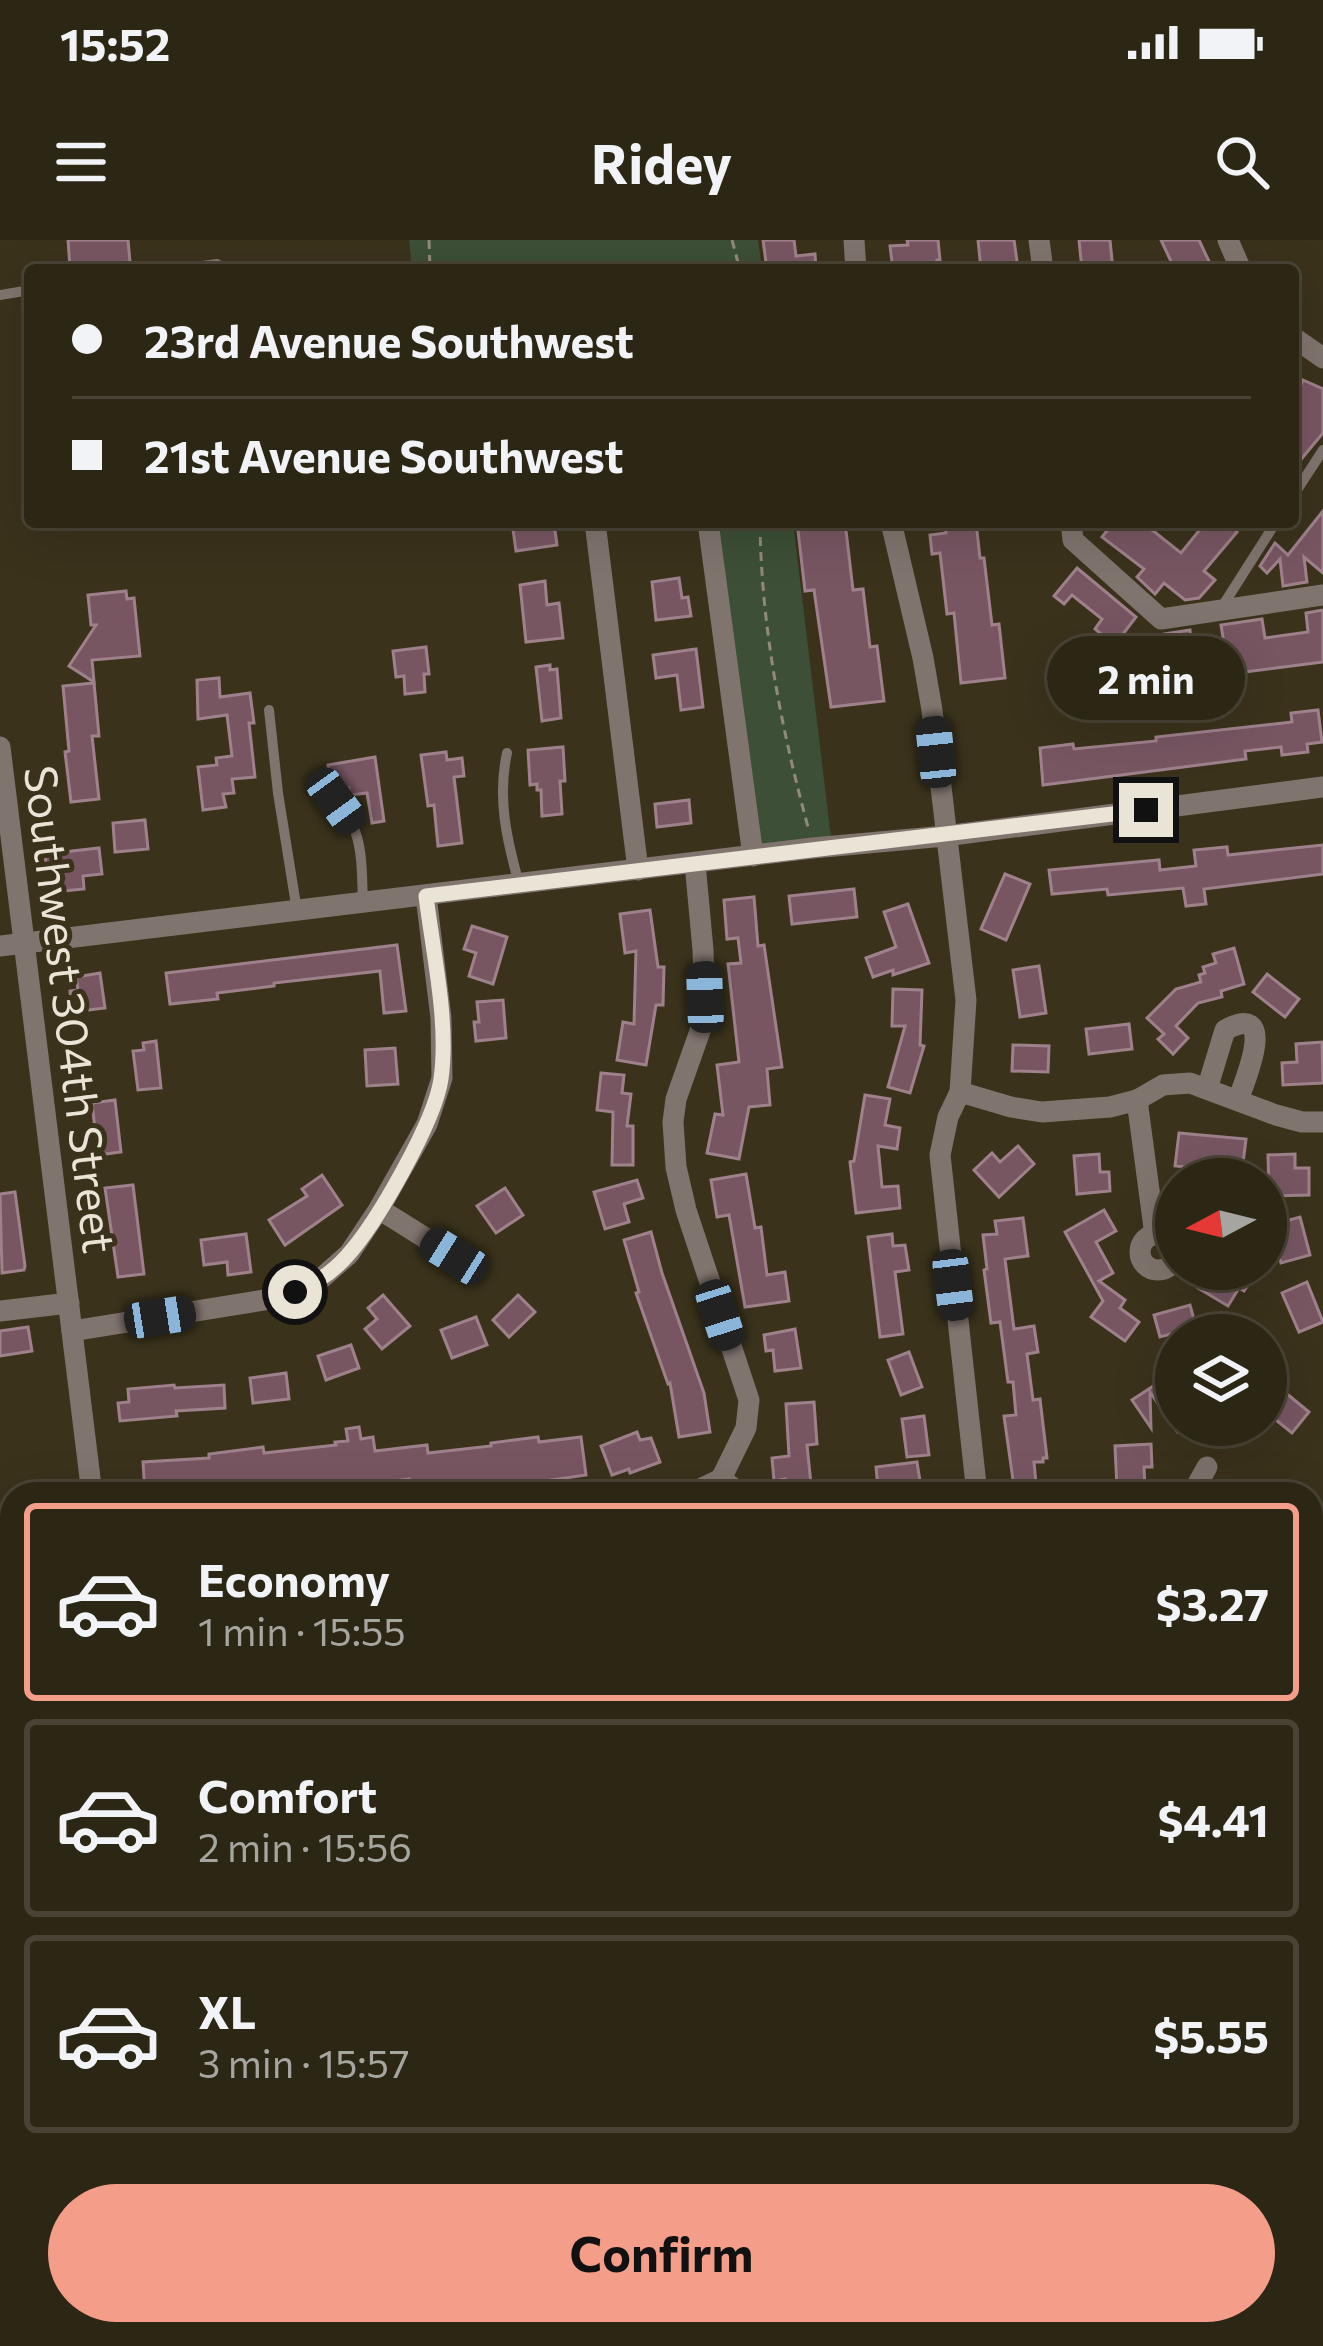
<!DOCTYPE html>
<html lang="en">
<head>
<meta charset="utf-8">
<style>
	body { margin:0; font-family:Commissioner,sans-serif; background:#342e1d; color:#f1f3f6; height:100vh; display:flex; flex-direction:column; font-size:45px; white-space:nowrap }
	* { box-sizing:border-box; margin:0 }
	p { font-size:39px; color:#a6a5a0 }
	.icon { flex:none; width:66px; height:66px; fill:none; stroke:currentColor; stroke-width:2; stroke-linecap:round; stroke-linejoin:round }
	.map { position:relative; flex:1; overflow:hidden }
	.side { position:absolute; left:0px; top:1242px; width:1323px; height:864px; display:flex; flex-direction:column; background:#2c2614; border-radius:36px 36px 0 0; box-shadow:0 12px 48px #0002,0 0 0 3px #484334 }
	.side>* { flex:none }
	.hud { position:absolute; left:24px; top:24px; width:1275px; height:264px; border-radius:12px; box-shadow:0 12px 48px #0002,0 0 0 3px #484334; display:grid; align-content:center; height:264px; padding:0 48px; background:#2c2614 }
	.needle { width:78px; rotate:263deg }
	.buttons { position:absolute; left:1155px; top:918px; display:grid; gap:24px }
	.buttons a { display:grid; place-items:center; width:132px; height:132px; border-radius:50%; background:#2c2614; box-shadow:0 12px 48px #0002,0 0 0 3px #484334; font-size:60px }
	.end { position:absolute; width:54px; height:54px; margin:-27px; border:15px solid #e9e4d6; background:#111; box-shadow:0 0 0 6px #111 }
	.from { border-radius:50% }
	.bubble { position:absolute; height:84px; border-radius:42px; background:#2c2614; box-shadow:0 12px 48px #0002,0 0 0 3px #484334; font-size:39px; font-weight:700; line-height:84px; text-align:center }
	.car { position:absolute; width:36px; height:72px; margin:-36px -18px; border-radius:15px; box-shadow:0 0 9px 3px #0007; background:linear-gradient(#222 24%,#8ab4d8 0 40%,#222 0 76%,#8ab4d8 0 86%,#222 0) }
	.hud b { display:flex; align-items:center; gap:42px; height:114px; font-size:45px }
	.hud b+b { border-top:3px solid #484334 }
	.hud i { width:30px; height:30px; background:#f1f3f6 }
	ul { padding:21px 0 0; list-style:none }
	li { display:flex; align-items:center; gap:36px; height:198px; margin:0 24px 18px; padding:0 24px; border:6px solid #484334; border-radius:12px }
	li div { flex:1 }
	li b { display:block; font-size:45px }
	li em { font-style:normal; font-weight:700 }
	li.selected { border-color:#f49e89 }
	li>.icon { width:108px; height:108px; stroke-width:1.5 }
	.cta { display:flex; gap:24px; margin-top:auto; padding:24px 48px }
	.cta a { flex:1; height:138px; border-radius:72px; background:#f49e89; color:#111; font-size:48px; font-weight:700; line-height:138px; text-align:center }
	.status { display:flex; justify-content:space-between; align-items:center; height:84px; padding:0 60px; background:#2c2614; direction:ltr }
	.status svg { height:33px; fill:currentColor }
	header { display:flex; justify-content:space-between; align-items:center; height:156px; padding:0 48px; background:#2c2614; font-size:54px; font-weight:700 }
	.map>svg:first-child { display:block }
</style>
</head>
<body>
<div class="status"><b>15:52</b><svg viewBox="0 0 49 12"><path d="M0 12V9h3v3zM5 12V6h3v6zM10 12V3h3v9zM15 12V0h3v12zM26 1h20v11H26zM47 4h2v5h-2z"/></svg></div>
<header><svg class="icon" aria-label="menu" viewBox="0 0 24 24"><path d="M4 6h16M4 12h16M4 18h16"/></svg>Ridey<svg class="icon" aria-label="search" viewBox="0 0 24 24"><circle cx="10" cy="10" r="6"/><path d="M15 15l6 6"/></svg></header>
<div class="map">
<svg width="1323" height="2106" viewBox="0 0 1323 2106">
	<rect width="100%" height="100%" fill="#3a321b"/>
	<!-- green -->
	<g fill="#3d4f37">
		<path d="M409,0H758L762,30H412Z"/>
		<path d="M717,282H793L832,606L758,616Z"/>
		<path d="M1323,1593V1844L1311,1801V1604Z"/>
		<path d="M12,1735V2094H236L239,2106H0V1737Z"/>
		<path d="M1323,1877V2106H635L643,2094H1311V1888Z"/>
	</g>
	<!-- building -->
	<g fill="#775662" stroke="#9e818b" stroke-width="3">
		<path d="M68,0H128L130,22L70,28Z"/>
		<path d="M763,0H794L796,16L815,14L816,28L767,30Z"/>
		<path d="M907,0H938L940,20H937L938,30H893L890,6L908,5Z"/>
		<path d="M978,0H1014L1018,28L981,30Z"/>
		<path d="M1079,0H1110L1113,30H1082Z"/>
		<path d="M1161,0H1199L1213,30H1175Z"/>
		<path d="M1303,140L1323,149V193L1293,229V161Z"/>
		<path d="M1323,271V333L1304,317L1307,342L1283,346L1280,319L1267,333L1260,326L1275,303L1288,315Z"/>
		<path d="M512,282H540V285L554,283L557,305L516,311Z"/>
		<path d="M797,282H845L853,350L863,349L870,407L877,406L884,461L831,467L814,350L805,351Z"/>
		<path d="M945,282H976L980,318H984L992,385L999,384L1005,438L961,443L954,373L947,374L940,313L932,314L930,295L946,293Z"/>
		<path d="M1114,282H1159L1152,290L1181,313L1206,282H1242L1235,290L1237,292L1204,331L1215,340L1199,358L1185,360L1164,343L1155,354L1137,337L1144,329L1102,297Z"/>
		<path d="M1077,328L1136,377L1117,402H1111L1095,389L1102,379L1072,355L1064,364L1054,356Z"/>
		<path d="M679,338L682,358L688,357L691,376L656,380L652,342Z"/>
		<path d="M545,341L547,365L559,363L563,398L526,402L520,345Z"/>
		<path d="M126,351L127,359L134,358L140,416L92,420L94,442L69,426L96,385H91L88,355Z"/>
		<path d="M1323,370V422L1175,441V436L1140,440L1137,413L1153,411L1152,406L1165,404L1164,394L1190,390L1191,402L1196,401V407L1224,404L1221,385L1262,379L1265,398L1308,392L1306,373Z"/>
		<path d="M426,407L429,434H424L425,452L405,454L404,436L396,437L393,411Z"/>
		<path d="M696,409L703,467L681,470L677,435L656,438L653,415Z"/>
		<path d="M550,425V430L557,429L561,478L542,481L536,427Z"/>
		<path d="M219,438L220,457L250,453L254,483H249L255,537L232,539L234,553L223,554L226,567L203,570L198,527L217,525L216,518L232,516L227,475L198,479L197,440Z"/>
		<path d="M94,443L99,496H92L99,559L71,562L65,512L69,511L63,446Z"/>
		<path d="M1318,470L1322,502L1307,504L1308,512L1282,515L1281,507L1245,511L1246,519L1043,545L1040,508L1073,504L1074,509L1156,501V497L1292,482L1291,473Z"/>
		<path d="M563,507L565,541H560L562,574L542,576L541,550H537V544L530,545L528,510Z"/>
		<path d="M446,512L447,520L462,518L464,536L454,537L462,603L438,606L434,565L428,566L421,515Z"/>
		<path d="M375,517L384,581L372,583L367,553L350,555L349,548H331L328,525Z"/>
		<path d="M689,560L691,583L657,587L655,564Z"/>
		<path d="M145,580L148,609L115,612L113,583Z"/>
		<path d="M1323,605V634L1204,649L1206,664L1186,666L1183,648L1108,655L1107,649L1052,654L1049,630L1159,620L1160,630L1196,626L1194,610L1227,607L1228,615Z"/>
		<path d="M99,608L102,634L83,636L84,649L62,651L61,631L47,633L45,614Z"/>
		<path d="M1005,634L1030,644L1006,700L981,689Z"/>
		<path d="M854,649L857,677L792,684L789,656Z"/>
		<path d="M754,657L758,706L764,705L782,827L767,829L770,865L749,867L739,919L707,913L715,874L723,875L717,825L739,822L728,724L741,723L738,698L727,699L724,660Z"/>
		<path d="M908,664L929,723L893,735V730L873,737L866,718L896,707L884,672Z"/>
		<path d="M650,670L658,727H664L663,765H656L646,825L617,820L623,782L634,784L636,711L625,713L620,674Z"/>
		<path d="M472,686L507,697L493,744L469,736L476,713L464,709Z"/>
		<path d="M397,705L406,771L384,773L380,731L274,743V746L217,753L218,759L170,764L166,733Z"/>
		<path d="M1234,708L1244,744L1221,751L1222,757L1198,763L1176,786L1188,798L1173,814L1158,799L1164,794L1147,778L1176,749L1201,742L1199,735L1205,733L1203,727L1216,723L1213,714Z"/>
		<path d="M1039,726L1046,773L1020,777L1013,730Z"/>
		<path d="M100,733L105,768L72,772L70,751L78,750L76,737Z"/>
		<path d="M1267,734L1299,759L1285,777L1253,752Z"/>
		<path d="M893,749L922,750L920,805L924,806L910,853L888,847L905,786H892Z"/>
		<path d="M503,760L506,798L476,801L474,782H479L477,762Z"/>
		<path d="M1129,784L1132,809L1089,814L1086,789Z"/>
		<path d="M156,801L161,848L138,850L133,811L144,810L143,803Z"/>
		<path d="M1322,802L1323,843L1283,845L1282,823L1297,822L1296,804Z"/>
		<path d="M1013,805L1049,806L1048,832L1012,831Z"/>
		<path d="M395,808L398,844L367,846L365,810Z"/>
		<path d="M601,833L624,835L622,853L631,854L627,886H633V925H612L613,872L597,870Z"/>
		<path d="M865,855L890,859L885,885L900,888L897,909L878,906L882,947L898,946L900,968L856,973L850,922L854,921Z"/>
		<path d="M115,860L121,912L98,915L92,863Z"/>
		<path d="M1179,893L1246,899L1242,932L1175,926Z"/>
		<path d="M1018,906L1034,924L999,957L974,930L992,913L1000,922Z"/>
		<path d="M1099,914L1100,932H1109L1110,951L1077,954L1074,916Z"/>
		<path d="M1295,914V928H1309V955L1269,956L1268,915Z"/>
		<path d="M746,934L755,988L761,987L767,1035L785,1032L789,1061L745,1067L729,975L717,977L711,940Z"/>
		<path d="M322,935L342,965L285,1005L269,980L307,956L302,949Z"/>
		<path d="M637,940L643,958L624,964L629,982L605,989L594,952Z"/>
		<path d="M133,945L144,1034L118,1037L105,948Z"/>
		<path d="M505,948L523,975L496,993L477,966Z"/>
		<path d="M15,952L25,1026L24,1030L2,1033L0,954Z"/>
		<path d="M1104,970L1116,991L1096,1002L1113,1033L1099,1041L1125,1060L1120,1068L1139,1082L1125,1101L1091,1077L1103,1061L1065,992Z"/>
		<path d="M1300,977L1310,1015L1281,1023L1271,985Z"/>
		<path d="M1023,978L1028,1016L1005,1019L1014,1089L1034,1086L1038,1112L1027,1114L1033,1160L1040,1159L1047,1218H1043V1222H1034L1037,1254H1015L1004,1176L1016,1175L1013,1142H1008L1000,1082L991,1083L984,1030L987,1029L983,995L997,994L995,981Z"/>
		<path d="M651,992L662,1033L704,1153L710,1192L679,1197L670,1143L668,1144L636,1053L639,1052L624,1000Z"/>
		<path d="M246,994L251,1032L228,1035L227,1022L204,1025L201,1000Z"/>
		<path d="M892,994L893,1006L905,1005L909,1030L895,1032L903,1094L880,1097L868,997Z"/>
		<path d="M1222,1029H1236L1252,1039L1244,1051L1239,1048L1228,1066L1198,1048L1209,1030L1218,1036Z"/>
		<path d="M1307,1042L1323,1082L1299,1092L1282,1053Z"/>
		<path d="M383,1055L410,1086L382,1109L365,1089L377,1079L368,1068Z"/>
		<path d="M518,1055L535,1072L509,1097L493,1080Z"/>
		<path d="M1190,1065L1196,1087L1160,1097L1154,1075Z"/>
		<path d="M476,1077L487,1105L452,1118L441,1090Z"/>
		<path d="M28,1087L32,1111L0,1116V1091Z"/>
		<path d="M795,1089L801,1128L775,1131L773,1110L766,1111L764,1095Z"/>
		<path d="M351,1105L359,1128L326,1140L318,1116Z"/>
		<path d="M909,1112L922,1147L901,1155L888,1120Z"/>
		<path d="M286,1133L289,1159L253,1163L250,1138Z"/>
		<path d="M1164,1139L1176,1155V1190L1150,1152L1151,1188L1132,1160Z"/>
		<path d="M1275,1144L1309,1172L1292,1193L1266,1172V1155Z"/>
		<path d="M174,1145L175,1148L224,1145L225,1168L176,1171L177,1176L120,1181L118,1163L129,1162L128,1149Z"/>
		<path d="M814,1162L817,1204L807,1205L812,1254H787L785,1239L774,1241L772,1218L789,1216L786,1164Z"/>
		<path d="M924,1176L929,1215L907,1217L902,1179Z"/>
		<path d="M359,1187L361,1199L373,1197L375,1211L427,1205L428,1213L491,1206V1203L538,1197L539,1202L581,1197L586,1235L489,1249L490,1254H411L409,1239L380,1243L381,1254H303L302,1252L145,1254L143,1222L209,1218V1214L263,1207L264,1213L336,1205L335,1202L348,1201L346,1189Z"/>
		<path d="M637,1192L640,1200L651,1198L660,1222L630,1233L629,1229L612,1235L601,1206Z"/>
		<path d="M1151,1204L1152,1227H1144L1145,1248L1117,1249L1115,1206Z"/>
		<path d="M917,1222L922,1254H899L898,1245L878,1248L876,1227Z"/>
	</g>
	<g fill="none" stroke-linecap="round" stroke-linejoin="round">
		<!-- path -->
		<g stroke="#918a78" stroke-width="3" stroke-dasharray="9 6" stroke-linecap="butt">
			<path d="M429,0L430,30"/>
			<path d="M732,0L740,30"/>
			<path d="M760,282C761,385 781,488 808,587"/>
		</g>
		<!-- lane -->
		<g stroke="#80746e" stroke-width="10">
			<path d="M174,30L217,24"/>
			<path d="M0,55L30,50"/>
			<path d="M1293,256L1323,210"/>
			<path d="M1220,370L1276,282"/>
			<path d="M269,470L278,553L297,671"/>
			<path d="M507,513C497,559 507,600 519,644"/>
			<path d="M316,550C365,575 361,614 363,663"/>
		</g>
		<!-- street -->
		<g stroke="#80746e" stroke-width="21">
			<path d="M854,0L856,30"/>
			<path d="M1039,0L1043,30"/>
			<path d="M1228,0L1241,30"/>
			<path d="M1293,97L1323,118"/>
			<path d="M595,282L638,630"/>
			<path d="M708,282L753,616"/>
			<path d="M891,282L923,418L932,470L966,760L960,852L948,877L940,915L977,1254"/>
			<path d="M1071,282L1073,300L1161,379L1323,355"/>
			<path d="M0,507L92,1254"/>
			<path d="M695,623L703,710L705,777L676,859L673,882L676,927L686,970L749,1160L746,1188L721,1239L741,1254"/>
			<path d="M0,706L813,608L945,596L1323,547"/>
			<path d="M1207,849L1225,790C1280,760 1244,843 1238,860"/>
			<path d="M960,852L1011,867L1042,872L1110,867L1137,860L1163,845L1190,843L1276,875L1302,882H1323"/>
			<path d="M1137,860L1155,995"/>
			<path d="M379,969L454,1016"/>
			<circle cx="1158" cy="1012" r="18"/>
			<path d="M0,1071L69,1063"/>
			<path d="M72,1091L277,1058L316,1043L349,1014L379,969L427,884L442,838L441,778L426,656"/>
			<path d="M690,1254L721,1239"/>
			<path d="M1192,1254L1207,1227"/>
			<path d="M0,1344L12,1338"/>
			<path d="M1311,1450L1323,1465"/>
			<path d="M0,1618L12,1615"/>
			<path d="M1311,1856L1312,1868"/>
		</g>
	</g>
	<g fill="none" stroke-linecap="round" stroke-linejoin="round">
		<!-- route -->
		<path stroke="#e9e4d6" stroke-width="15" d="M295,1052C315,1044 332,1033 347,1016C377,983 435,881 441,839C449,782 433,713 426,656L1146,570"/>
	</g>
	<g text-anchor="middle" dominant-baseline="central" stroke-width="10" stroke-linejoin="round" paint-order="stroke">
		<!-- street labels -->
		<g font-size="45" fill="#e9e4d6" stroke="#3a321b">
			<text transform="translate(72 769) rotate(83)">Southwest 304th Street</text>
		</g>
	</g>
</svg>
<div class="buttons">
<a><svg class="needle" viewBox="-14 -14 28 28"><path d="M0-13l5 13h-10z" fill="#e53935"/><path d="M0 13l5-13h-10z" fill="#a6a5a0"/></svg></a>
<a><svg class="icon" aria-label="layers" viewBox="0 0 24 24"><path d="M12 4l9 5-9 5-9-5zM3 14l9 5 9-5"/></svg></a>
</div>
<i class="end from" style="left:295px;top:1052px"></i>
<i class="end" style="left:1146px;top:570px"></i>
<div class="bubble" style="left:1047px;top:396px;width:198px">2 min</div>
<i class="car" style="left:936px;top:512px;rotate:354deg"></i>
<i class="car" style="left:336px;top:561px;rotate:144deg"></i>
<i class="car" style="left:705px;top:757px;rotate:358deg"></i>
<i class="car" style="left:454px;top:1016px;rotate:302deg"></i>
<i class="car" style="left:953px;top:1045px;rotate:173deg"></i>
<i class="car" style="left:720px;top:1075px;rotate:162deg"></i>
<i class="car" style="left:160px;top:1077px;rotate:81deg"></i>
<div class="hud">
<b><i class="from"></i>23rd Avenue Southwest</b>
<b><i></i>21st Avenue Southwest</b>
</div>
<section class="side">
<ul>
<li class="selected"><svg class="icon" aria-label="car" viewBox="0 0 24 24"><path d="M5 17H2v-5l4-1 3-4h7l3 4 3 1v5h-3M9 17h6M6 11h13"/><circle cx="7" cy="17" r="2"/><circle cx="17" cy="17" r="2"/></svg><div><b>Economy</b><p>1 min · 15:55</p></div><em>$3.27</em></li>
<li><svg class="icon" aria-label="car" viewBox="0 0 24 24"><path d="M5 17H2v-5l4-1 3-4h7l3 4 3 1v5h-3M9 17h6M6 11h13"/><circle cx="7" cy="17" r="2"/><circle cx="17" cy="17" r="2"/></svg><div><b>Comfort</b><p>2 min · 15:56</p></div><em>$4.41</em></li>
<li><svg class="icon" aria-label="car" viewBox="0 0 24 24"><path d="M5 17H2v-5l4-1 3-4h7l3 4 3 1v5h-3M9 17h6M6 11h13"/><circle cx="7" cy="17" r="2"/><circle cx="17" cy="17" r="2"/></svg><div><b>XL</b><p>3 min · 15:57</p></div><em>$5.55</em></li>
</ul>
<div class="cta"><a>Confirm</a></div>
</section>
</div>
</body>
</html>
